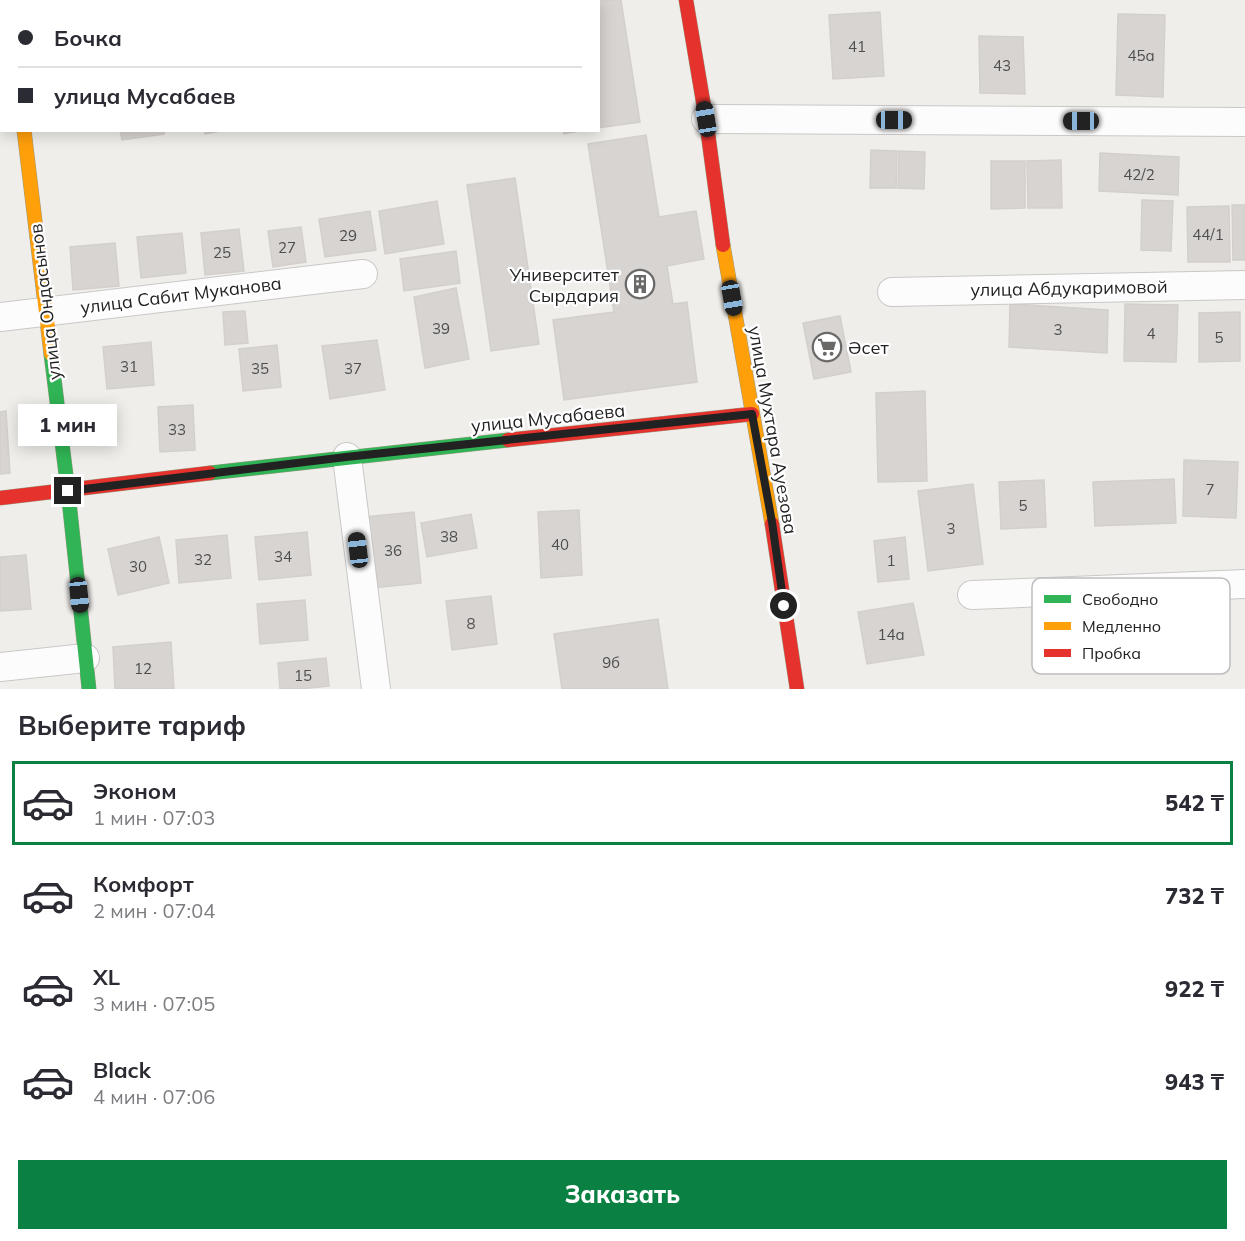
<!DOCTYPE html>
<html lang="ru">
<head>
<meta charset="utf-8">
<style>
	body { margin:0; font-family:Mulish,sans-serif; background:#f7f7f7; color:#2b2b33; height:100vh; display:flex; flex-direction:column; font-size:22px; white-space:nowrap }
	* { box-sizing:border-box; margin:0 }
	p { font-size:20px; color:#7c7c81 }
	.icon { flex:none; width:33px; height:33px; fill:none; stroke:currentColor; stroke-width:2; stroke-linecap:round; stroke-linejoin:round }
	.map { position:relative; height:689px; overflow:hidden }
	.drawer { display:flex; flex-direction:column; background:#fff; flex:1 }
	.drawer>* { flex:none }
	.top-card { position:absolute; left:0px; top:0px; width:600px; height:132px; box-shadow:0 3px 15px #0003; display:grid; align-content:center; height:132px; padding:0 18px; background:#fff }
	.end { position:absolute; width:27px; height:27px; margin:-14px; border:8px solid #222; background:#fff; box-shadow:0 0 0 3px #fff }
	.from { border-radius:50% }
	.bubble { position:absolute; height:42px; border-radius:0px; background:#fff; box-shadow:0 3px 15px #0003; font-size:20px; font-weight:800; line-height:42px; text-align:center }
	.car { position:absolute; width:18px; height:36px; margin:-18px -9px; border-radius:8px; box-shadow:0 0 4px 2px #0007; background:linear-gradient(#222 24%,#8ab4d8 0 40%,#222 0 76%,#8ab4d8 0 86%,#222 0) }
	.top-card b { display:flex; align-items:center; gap:21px; height:57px; font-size:22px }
	.top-card b+b { border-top:2px solid #e1e1e2 }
	.top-card i { width:15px; height:15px; background:#2b2b33 }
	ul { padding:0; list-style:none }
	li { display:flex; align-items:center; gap:18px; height:84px; margin:0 12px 9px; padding:0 6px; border:3px solid transparent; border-radius:0px }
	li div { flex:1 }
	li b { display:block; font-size:22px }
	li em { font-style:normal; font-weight:800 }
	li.selected { border-color:#0b8043 }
	li>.icon { width:54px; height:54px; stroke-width:1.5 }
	h2 { padding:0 18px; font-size:27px; line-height:72px }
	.cta { display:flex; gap:12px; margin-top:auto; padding:12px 18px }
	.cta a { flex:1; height:69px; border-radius:0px; background:#0b8043; color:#fff; font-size:24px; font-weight:800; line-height:69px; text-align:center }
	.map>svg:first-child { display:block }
</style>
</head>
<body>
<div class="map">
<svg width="1245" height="689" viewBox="0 0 1245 689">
	<rect width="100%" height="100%" fill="#f0eeeb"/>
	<!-- building -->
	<g fill="#d7d4d2" stroke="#d3d0cc" stroke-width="1.5">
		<path d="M94,0H124L125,2H94Z"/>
		<path d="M173,0H226L173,2Z"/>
		<path d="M569,0H621L640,122L598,128V2H559Z"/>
		<path d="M880,12L884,76L833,79L829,15Z"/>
		<path d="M1118,14L1165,15L1163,97L1116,95Z"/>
		<path d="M979,36L1023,37L1025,94L980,93Z"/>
		<path d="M120,130H164V134L122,140Z"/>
		<path d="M204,130H226L205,134Z"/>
		<path d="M563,130H585L564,134Z"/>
		<path d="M646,135L659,217L696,211L704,259L667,266L673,304L687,302L697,382L564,400L553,320L614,312L588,144Z"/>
		<path d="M871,150L897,151L896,188H870Z"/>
		<path d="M899,151L925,152L924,189L898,188Z"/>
		<path d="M1100,153L1179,157L1178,195L1099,191Z"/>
		<path d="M1061,160L1062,208H1028L1027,161Z"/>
		<path d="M991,161H1025V208L991,209Z"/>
		<path d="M515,178L539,344L491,351L467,185Z"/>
		<path d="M1142,200L1173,201L1171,251L1141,250Z"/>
		<path d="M437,201L444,244L385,254L379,211Z"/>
		<path d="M1232,205H1245V260H1233Z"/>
		<path d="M1229,206L1230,262H1188L1187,207Z"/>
		<path d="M370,211L376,250L325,257L319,219Z"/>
		<path d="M301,227L306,262L273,267L268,231Z"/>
		<path d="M239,229L244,271L205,275L201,233Z"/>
		<path d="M182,233L186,273L141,278L137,237Z"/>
		<path d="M115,243L119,286L73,290L70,247Z"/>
		<path d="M456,251L460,283L404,291L400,259Z"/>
		<path d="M456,288L469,359L425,368L414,297Z"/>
		<path d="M1010,304L1108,310L1107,353L1009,347Z"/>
		<path d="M1125,304L1178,305L1176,362L1124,361Z"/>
		<path d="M245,311L248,343L225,345L223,312Z"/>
		<path d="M1240,312V361L1199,362V313Z"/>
		<path d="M840,316L851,372L814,379L803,323Z"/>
		<path d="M377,340L385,390L330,399L322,346Z"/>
		<path d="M151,342L154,385L107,389L103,347Z"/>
		<path d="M277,345L281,387L243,391L239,349Z"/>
		<path d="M925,391L927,481L878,482L876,393Z"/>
		<path d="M193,405L195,450L160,452L158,407Z"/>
		<path d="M6,411L10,473L0,474V412Z"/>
		<path d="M1184,460L1238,462L1236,518L1183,516Z"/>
		<path d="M1174,479L1176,523L1095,526L1093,482Z"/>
		<path d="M1044,480L1046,527L1001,529L999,482Z"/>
		<path d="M973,484L983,564L928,571L918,491Z"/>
		<path d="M579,510L582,575L541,578L538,512Z"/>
		<path d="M414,512L421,583L372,588L365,517Z"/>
		<path d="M471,514L477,548L427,557L421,523Z"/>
		<path d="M307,532L311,575L259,580L255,537Z"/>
		<path d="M227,535L231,578L179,583L176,540Z"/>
		<path d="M159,537L169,583L118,595L108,549Z"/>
		<path d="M905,537L909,579L878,582L874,541Z"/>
		<path d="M26,555L31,609L0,611V557Z"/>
		<path d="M491,596L497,644L452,650L446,601Z"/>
		<path d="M305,600L308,640L260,644L257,604Z"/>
		<path d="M913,603L924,655L867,664L858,612Z"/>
		<path d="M658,619L668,689H562L554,634Z"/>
		<path d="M171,642L174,689H115L113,647Z"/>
		<path d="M326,658L329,686L299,689H280L278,663Z"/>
	</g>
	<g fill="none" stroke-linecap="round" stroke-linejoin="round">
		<!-- street casing -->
		<g stroke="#c9c8c7" stroke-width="30">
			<g id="street">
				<path d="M8,0V2"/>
				<path d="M295,2L306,0"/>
				<path d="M0,44H2"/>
				<path d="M706,119L1245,122"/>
				<path d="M892,292L1245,285"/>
				<path d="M0,317L363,274"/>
				<path d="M347,457L376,689"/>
				<path d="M972,595L1245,584"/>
				<path d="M0,667L85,658"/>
			</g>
		</g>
		<!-- fast casing -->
		<g stroke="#999a82" stroke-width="15">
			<g id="fast">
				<path d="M51,354L68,491L89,689"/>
				<path d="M210,473L508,440"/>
			</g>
		</g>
		<!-- slow casing -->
		<g stroke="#999a82" stroke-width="15">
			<g id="slow">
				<path d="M24,130L51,354"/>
				<path d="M723,245L772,524"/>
			</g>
		</g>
		<!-- jam casing -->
		<g stroke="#999a82" stroke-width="15">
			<g id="jam">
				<path d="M686,0L706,119L723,245"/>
				<path d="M508,440L752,414"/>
				<path d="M0,498L210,473"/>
				<path d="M772,524L797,689"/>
			</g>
		</g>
		<!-- street -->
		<use href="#street" stroke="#fdfcfc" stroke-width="28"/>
		<!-- fast -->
		<use href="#fast" stroke="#30b455" stroke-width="14"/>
		<!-- slow -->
		<use href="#slow" stroke="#ff9f0a" stroke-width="14"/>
		<!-- jam -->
		<use href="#jam" stroke="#e5322d" stroke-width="14"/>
	</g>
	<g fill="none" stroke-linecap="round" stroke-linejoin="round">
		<!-- route -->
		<path stroke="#222" stroke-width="8" d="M68,491L346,457L752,414L772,522L784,606"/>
	</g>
	<!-- icons -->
	<defs>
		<g id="building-ring" transform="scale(1.5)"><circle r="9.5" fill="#fff" stroke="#6a6968" stroke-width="1.5"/><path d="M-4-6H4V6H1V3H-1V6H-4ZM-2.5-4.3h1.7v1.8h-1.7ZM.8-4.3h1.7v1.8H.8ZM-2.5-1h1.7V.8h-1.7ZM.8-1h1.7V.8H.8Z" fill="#6a6968"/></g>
		<g id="supermarket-ring" transform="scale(1.5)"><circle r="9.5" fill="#fff" stroke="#6a6968" stroke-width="1.5"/><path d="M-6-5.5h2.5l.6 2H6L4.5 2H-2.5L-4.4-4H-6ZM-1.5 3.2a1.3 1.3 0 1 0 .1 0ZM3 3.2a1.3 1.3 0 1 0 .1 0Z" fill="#6a6968"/></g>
	</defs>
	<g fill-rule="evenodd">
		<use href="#building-ring" x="640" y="284"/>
		<use href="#supermarket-ring" x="827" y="347"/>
	</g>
	<g text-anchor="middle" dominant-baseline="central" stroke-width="4.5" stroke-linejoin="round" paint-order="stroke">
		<!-- number labels -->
		<g font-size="15" fill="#4f4e4e">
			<text x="857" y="46">41</text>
			<text x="1141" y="55">45а</text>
			<text x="1002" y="65">43</text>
			<text x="1139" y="174">42/2</text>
			<text x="1208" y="234">44/1</text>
			<text x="348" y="235">29</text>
			<text x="287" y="247">27</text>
			<text x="222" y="252">25</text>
			<text x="441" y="328">39</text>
			<text x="1058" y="329">3</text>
			<text x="1151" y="333">4</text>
			<text x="1219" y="337">5</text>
			<text x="129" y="366">31</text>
			<text x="260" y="368">35</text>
			<text x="353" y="368">37</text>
			<text x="177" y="429">33</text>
			<text x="1210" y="489">7</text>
			<text x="1023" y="505">5</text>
			<text x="951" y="528">3</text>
			<text x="449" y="536">38</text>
			<text x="560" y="544">40</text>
			<text x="393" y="550">36</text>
			<text x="283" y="556">34</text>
			<text x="203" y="559">32</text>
			<text x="891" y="560">1</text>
			<text x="138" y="566">30</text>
			<text x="471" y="623">8</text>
			<text x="891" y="634">14а</text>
			<text x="611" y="662">9б</text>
			<text x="143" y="668">12</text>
			<text x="303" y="675">15</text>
		</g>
		<!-- poi labels -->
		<g font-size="18" fill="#222" stroke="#fff" text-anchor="end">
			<text x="619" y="274">Университет<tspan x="619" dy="21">Сырдария</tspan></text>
			<text x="848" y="347" text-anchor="start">Әсет</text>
		</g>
		<!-- street labels -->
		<g font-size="18" fill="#222" stroke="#fff">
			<text transform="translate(1069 288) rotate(-1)">улица Абдукаримовой</text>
			<text transform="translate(181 295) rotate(-7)">улица Сабит Муканова</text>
			<text transform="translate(45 302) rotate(-97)">улица Ондасынов</text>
			<text transform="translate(548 418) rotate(-6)">улица Мусабаева</text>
			<text transform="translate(773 430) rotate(80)">улица Мухтара Ауезова</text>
		</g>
	</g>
	<!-- legend -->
	<rect x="1032" y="578" width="198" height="96" rx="9" fill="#fff" stroke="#bdbdbd" stroke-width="1.5"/>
	<rect x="1044" y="595" width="27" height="8" fill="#30b455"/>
	<rect x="1044" y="622" width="27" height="8" fill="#ff9f0a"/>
	<rect x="1044" y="649" width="27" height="8" fill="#e5322d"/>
	<g font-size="16" fill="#222">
		<text x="1082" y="605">Свободно</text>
		<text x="1082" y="632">Медленно</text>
		<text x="1082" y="659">Пробка</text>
	</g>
</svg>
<i class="end from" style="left:784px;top:606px"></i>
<i class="end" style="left:68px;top:491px"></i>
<div class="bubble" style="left:18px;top:404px;width:99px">1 мин</div>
<i class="car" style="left:706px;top:119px;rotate:351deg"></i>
<i class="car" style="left:894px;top:120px;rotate:90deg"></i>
<i class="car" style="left:1081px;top:121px;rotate:270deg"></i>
<i class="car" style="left:732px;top:298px;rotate:170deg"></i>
<i class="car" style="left:358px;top:550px;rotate:353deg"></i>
<i class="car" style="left:79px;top:595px;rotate:174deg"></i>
<div class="top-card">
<b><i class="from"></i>Бочка</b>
<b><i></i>улица Мусабаев</b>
</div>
</div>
<section class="drawer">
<h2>Выберите тариф</h2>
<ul>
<li class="selected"><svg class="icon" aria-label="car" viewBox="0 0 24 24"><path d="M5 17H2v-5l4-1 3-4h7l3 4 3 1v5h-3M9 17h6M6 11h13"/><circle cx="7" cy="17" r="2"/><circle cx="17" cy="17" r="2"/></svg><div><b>Эконом</b><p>1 мин · 07:03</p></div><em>542 ₸</em></li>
<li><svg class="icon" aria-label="car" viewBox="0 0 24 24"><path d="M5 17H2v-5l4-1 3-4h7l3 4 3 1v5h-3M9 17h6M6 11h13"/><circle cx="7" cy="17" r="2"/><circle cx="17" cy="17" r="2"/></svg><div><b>Комфорт</b><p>2 мин · 07:04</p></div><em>732 ₸</em></li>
<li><svg class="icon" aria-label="car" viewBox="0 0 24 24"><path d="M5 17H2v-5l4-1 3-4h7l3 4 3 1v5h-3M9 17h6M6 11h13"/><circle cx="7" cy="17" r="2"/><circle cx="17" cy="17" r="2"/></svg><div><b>XL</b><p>3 мин · 07:05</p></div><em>922 ₸</em></li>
<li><svg class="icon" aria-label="car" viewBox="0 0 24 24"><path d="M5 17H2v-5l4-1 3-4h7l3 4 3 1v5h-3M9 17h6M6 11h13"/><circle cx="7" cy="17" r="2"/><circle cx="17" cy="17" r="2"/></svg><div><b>Black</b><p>4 мин · 07:06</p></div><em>943 ₸</em></li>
</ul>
<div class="cta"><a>Заказать</a></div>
</section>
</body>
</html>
